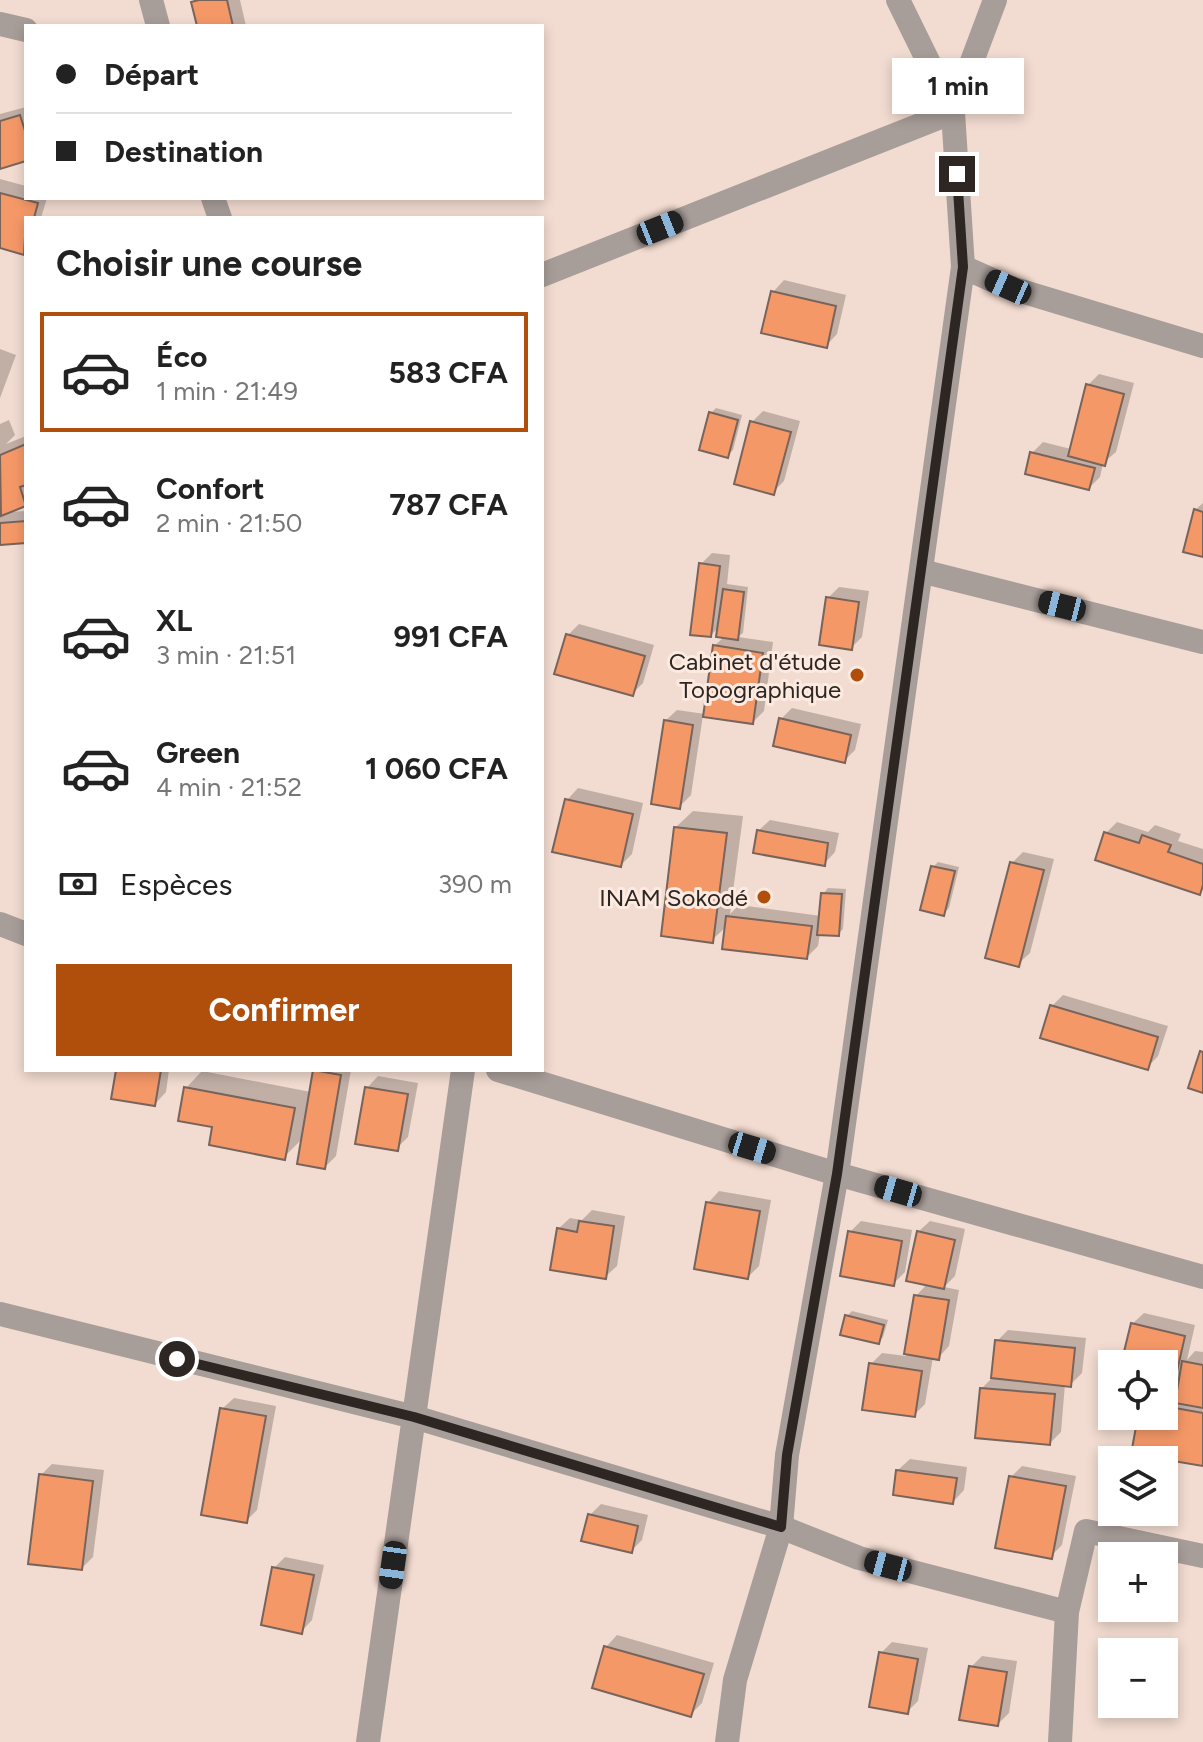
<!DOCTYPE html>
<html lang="fr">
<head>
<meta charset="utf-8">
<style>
	body { margin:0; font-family:Figtree,sans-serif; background:#f6f6f6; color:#222; height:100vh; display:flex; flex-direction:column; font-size:30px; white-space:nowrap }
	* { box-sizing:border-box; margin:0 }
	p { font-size:26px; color:#767676 }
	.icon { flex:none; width:44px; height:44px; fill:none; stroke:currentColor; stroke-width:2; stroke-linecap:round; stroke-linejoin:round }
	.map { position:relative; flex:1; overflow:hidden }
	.drawer { position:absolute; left:24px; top:216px; width:520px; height:856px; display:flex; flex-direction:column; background:#fff; border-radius:0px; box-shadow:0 4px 12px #0003 }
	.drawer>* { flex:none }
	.banner { position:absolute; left:24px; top:24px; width:520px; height:176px; border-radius:0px; box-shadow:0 4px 12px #0003; display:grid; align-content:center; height:176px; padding:0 32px; background:#fff }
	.buttons { position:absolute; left:1098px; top:1350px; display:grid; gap:16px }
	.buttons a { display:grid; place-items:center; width:80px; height:80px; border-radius:0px; background:#fff; box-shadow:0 4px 12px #0003; font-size:40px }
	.end { position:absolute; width:36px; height:36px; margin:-18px; border:10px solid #2e2622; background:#fff; box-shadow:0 0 0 4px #fff }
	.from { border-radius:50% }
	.bubble { position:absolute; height:56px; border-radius:0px; background:#fff; box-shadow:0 4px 12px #0003; font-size:26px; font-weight:700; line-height:56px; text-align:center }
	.car { position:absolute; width:24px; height:48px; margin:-24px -12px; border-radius:10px; box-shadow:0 0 6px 2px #0007; background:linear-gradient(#222 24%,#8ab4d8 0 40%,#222 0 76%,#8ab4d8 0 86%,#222 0) }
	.banner b { display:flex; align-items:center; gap:28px; height:76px; font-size:30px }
	.banner b+b { border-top:2px solid #e0e0e0 }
	.banner i { width:20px; height:20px; background:#222 }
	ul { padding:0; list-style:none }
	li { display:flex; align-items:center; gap:24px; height:120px; margin:0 16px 12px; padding:0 16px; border:4px solid transparent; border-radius:0px }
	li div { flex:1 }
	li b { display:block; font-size:30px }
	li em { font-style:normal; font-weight:700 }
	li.active { border-color:#b04f0c }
	li>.icon { width:72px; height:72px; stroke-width:1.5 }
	h2 { padding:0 32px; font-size:36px; line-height:96px }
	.pay { display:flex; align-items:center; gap:20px; height:88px; padding:0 32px; font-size:30px }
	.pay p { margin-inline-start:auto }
	.cta { display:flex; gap:16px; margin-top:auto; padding:16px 32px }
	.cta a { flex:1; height:92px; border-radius:0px; background:#b04f0c; color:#fff; font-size:32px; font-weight:700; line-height:92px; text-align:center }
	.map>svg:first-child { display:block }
</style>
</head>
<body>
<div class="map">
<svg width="1203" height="1742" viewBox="0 0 1203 1742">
	<rect width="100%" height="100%" fill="#f2dbd0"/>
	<!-- shadow -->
	<g fill="#0003">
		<path d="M196,0H240L246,26H199L193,3Z"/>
		<path d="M26,107V159L0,167V114Z"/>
		<path d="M0,179L26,186V198H47L41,218H26V250L24,252L0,246Z"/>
		<path d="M784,280L846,295L837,334L826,346L773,292Z"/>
		<path d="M0,349L16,355L0,398Z"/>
		<path d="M1099,374L1134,383L1116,452L1103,463L1100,477L1089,488L1032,453L1043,442L1071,449L1088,385Z"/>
		<path d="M716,408L742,415L733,450L728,455L711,413Z"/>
		<path d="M763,411L800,421L784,481L773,492L752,422Z"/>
		<path d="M9,420L15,435L6,444L26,436V504L5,512L26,511V541L0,543V514H3L0,507V424Z"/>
		<path d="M1203,503V555L1195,510Z"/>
		<path d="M712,553L730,555L727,584L748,587L743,633L738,637L773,642L764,711L753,722L703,715L691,795L680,806L665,721L677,710L705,714L714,646L725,636L720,626L711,635L701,564Z"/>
		<path d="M839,587L869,591L862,637L851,648L828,598Z"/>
		<path d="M579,624L654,645L643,683L632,694L568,635Z"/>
		<path d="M792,708L861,724L855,750L844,761L781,719Z"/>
		<path d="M578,788L643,803L632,854L621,865L567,800Z"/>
		<path d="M693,811L743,816L730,914L739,905L821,916L823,894L828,888L846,889L843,929L838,934L820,933L818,946L807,957L727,926L712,940L676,827Z"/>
		<path d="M770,820L839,833L835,852L824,864L758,831Z"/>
		<path d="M1117,822L1148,832L1155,825L1181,834L1178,841L1203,849V889L1199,893L1106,833Z"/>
		<path d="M1023,852L1054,859L1030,953L1018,964L1012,863Z"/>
		<path d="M938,862L959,867L949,908L944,913L933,867Z"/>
		<path d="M1063,995L1168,1026L1158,1056L1147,1068L1052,1006Z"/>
		<path d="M118,1070H169L166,1092L155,1104Z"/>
		<path d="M316,1070H351L336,1156L325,1167L303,1138L284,1157L186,1088L202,1071L311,1092Z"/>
		<path d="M378,1076L418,1083L408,1137L397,1148L367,1088Z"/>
		<path d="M719,1191L771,1200L759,1266L748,1277L708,1203Z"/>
		<path d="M592,1210L625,1216L617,1266L605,1277L558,1229L570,1218L582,1220Z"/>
		<path d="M861,1221L912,1230L905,1272L894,1283L850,1232Z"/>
		<path d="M930,1221L965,1229L955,1276L944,1287L959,1290L949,1346L938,1358L933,1357L925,1404L914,1415L871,1364L882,1353L906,1356L916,1296L928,1283L918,1232Z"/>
		<path d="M852,1311L888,1320L883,1337L878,1342L847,1316Z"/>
		<path d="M1144,1313L1195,1325L1187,1360L1195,1351L1203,1352V1464L1140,1416H1164V1364H1123L1132,1324Z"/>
		<path d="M1008,1330L1086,1338L1082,1373L1071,1384H1065L1061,1432L1050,1443L981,1389L993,1377L997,1341Z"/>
		<path d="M234,1398L276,1406L257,1510L246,1521L222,1409Z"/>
		<path d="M910,1459L967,1467L964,1490L953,1502L898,1470Z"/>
		<path d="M52,1464L104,1470L93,1557L82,1568L41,1475Z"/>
		<path d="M1022,1466L1076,1476L1062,1545L1051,1556L1011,1477Z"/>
		<path d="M601,1504L648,1515L642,1540L631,1551L590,1515Z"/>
		<path d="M285,1557L324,1565L312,1620L301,1632L274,1568Z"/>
		<path d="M617,1635L714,1663L702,1703L691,1714L606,1647Z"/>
		<path d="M892,1642L928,1648L918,1701L907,1712L881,1653Z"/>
		<path d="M982,1656L1017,1661L1009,1713L998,1724L971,1667Z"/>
	</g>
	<!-- building -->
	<g fill="#f59868" stroke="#78645b" stroke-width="2">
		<path d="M199,0H227L233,26H197L191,2Z"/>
		<path d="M20,115L26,134V161L0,169V121Z"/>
		<path d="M0,193L38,203L34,218H26L24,255L0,248Z"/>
		<path d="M771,291L836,306L827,348L761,333Z"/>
		<path d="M1086,384L1124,394L1105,466L1068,456Z"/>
		<path d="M709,412L738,420L728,458L699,450Z"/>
		<path d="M750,421L791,432L774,495L734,484Z"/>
		<path d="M26,444V485L20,487L26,506L1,516L0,455Z"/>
		<path d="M1030,452L1095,468L1089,490L1025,474Z"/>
		<path d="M1194,509L1203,512V557L1183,552Z"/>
		<path d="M26,521V543L0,545V523Z"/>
		<path d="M699,563L720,566L711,637L690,635Z"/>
		<path d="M723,589L744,592L738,640L716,637Z"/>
		<path d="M826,597L859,602L852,650L819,645Z"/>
		<path d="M566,634L645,656L633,696L554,674Z"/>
		<path d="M713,645L763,653L753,724L703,717Z"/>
		<path d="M779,718L851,735L845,763L773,746Z"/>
		<path d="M664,720L693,725L680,809L651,804Z"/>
		<path d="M565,799L633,814L621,867L552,852Z"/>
		<path d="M674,827L727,833L713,943L661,936Z"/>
		<path d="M757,830L828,843L825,866L753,853Z"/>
		<path d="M1104,832L1139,843L1142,835L1171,845L1168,852L1203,864V885L1200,895L1095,860Z"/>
		<path d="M1010,862L1044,870L1019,967L985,958Z"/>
		<path d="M931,866L955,871L944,916L920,910Z"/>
		<path d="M821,893L842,894L839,936L817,935Z"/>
		<path d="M726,916L812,926L807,959L722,949Z"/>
		<path d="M1050,1005L1158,1037L1148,1070L1040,1038Z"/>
		<path d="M1200,1051L1203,1052V1093L1188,1088Z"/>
		<path d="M116,1070H161L155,1106L111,1099Z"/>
		<path d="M313,1070L341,1075L325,1169L297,1164Z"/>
		<path d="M184,1087L295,1108L285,1160L209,1145L212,1127L178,1121Z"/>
		<path d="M365,1087L408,1094L398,1151L355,1144Z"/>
		<path d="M706,1202L760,1211L748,1279L694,1269Z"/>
		<path d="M579,1221L614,1226L606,1279L550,1270L557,1228L577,1232Z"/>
		<path d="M848,1231L902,1241L894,1286L840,1276Z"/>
		<path d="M917,1231L955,1240L944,1289L906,1281Z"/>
		<path d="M914,1295L949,1300L939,1360L904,1354Z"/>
		<path d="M845,1315L884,1325L879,1344L840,1335Z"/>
		<path d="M1131,1323L1185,1336L1170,1402L1164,1400V1364H1121Z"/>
		<path d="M995,1340L1075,1348L1071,1387L991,1378Z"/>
		<path d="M1182,1361L1203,1365V1408L1175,1403Z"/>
		<path d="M869,1363L922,1371L915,1417L862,1410Z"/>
		<path d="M980,1388L1055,1394L1050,1445L975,1438Z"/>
		<path d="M1164,1406L1203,1413V1466L1131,1454L1138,1416H1164Z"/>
		<path d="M220,1408L266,1416L247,1523L201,1515Z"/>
		<path d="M896,1470L957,1478L953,1504L893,1495Z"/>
		<path d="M39,1474L93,1481L82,1570L28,1564Z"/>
		<path d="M1009,1476L1066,1486L1052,1559L995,1548Z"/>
		<path d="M588,1514L638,1526L632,1553L581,1541Z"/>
		<path d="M272,1567L314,1575L302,1634L261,1625Z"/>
		<path d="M604,1646L704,1674L691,1717L592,1688Z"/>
		<path d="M879,1652L918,1659L908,1714L869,1707Z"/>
		<path d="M969,1666L1007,1672L998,1726L959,1720Z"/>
	</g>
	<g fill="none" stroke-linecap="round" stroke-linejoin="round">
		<!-- minor -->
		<g stroke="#a79d99" stroke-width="24">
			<path d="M151,0L158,26"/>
			<path d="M0,24L26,30"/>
			<path d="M213,198L220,218"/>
			<path d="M963,267L1008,287L1203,346"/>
			<path d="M542,275L953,112L995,0"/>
			<path d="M921,571L1203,642"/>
			<path d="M0,924L26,934"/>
			<path d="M498,1070L837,1174L1203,1277"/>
			<path d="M0,1314L414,1417L781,1527L859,1558L1067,1612"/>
			<path d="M368,1742L463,1070"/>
			<path d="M727,1742L735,1680L781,1527L787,1455L837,1174L963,267L953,112L898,0"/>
			<path d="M1060,1742L1067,1612L1086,1531L1203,1556"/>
		</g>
	</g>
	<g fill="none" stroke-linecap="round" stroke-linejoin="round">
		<!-- route -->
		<path stroke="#2e2622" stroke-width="10" d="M177,1359L414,1417L781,1527L787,1455L837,1174L963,267L957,174"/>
	</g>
	<!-- markers -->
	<g fill="#b04f0c" stroke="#fceae0" stroke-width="3">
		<circle cx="857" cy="675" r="8"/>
		<circle cx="764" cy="897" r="8"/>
	</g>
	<g text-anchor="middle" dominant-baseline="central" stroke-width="6" stroke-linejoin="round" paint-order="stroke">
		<!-- poi labels -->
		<g font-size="24" fill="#2e2622" stroke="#fceae0" text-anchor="end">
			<text x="841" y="661">Cabinet d'étude<tspan x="841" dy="28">Topographique</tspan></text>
			<text x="748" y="897">INAM Sokodé</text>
		</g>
	</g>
</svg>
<div class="buttons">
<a><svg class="icon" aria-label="locate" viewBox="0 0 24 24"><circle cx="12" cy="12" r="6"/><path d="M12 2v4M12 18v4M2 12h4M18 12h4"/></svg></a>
<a><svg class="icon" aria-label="layers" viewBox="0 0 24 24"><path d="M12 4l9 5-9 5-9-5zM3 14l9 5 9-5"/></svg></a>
<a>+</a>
<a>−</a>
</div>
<i class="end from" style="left:177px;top:1359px"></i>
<i class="end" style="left:957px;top:174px"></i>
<div class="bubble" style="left:892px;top:58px;width:132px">1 min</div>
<i class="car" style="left:660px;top:228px;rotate:68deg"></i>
<i class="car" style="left:1008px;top:287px;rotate:294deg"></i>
<i class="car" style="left:1062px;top:606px;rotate:284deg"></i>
<i class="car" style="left:752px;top:1148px;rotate:107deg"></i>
<i class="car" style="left:898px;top:1191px;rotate:286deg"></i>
<i class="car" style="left:393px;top:1565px;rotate:188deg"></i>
<i class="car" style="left:888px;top:1566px;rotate:285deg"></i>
<div class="banner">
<b><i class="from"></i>Départ</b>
<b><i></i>Destination</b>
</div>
<section class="drawer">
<h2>Choisir une course</h2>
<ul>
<li class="active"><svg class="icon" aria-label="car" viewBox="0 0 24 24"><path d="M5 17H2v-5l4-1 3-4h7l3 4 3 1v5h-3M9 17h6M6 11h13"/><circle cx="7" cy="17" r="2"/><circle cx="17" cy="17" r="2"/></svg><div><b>Éco</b><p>1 min · 21:49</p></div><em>583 CFA</em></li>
<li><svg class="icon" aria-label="car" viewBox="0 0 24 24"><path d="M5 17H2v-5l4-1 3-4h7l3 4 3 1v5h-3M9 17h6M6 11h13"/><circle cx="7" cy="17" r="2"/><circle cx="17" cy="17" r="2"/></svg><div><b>Confort</b><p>2 min · 21:50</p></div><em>787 CFA</em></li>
<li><svg class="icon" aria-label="car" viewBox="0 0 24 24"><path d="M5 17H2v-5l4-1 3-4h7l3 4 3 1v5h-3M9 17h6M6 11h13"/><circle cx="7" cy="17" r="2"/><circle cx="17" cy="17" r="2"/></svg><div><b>XL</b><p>3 min · 21:51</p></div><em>991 CFA</em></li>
<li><svg class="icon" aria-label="car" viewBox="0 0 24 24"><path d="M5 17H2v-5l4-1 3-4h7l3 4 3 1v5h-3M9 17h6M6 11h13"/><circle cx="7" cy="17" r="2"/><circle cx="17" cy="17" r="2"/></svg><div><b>Green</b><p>4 min · 21:52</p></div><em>1 060 CFA</em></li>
</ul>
<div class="pay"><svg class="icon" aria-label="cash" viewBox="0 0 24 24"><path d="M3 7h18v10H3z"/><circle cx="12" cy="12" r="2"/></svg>Espèces<p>390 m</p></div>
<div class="cta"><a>Confirmer</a></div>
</section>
</div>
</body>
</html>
